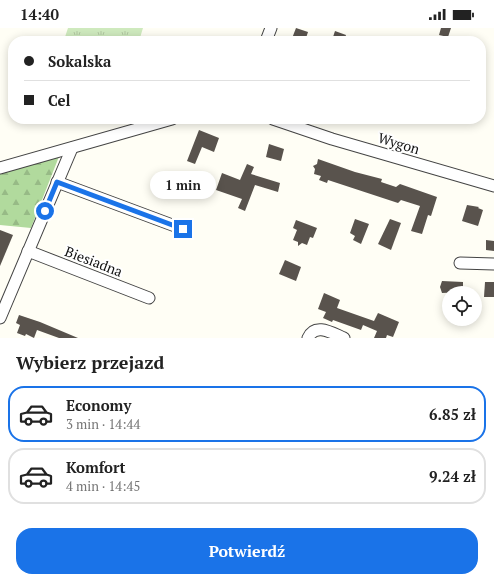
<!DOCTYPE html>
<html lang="pl">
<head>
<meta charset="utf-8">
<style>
	body { margin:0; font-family:"PT Serif",serif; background:#f2f2f2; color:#222; height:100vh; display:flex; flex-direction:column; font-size:15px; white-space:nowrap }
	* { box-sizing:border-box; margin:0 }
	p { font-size:13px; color:#767676 }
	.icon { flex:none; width:22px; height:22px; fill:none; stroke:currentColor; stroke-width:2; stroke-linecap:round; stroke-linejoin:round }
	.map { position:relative; height:310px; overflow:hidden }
	.details { display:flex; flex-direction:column; background:#fff; flex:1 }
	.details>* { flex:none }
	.hud { position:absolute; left:8px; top:8px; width:478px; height:88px; border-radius:16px; box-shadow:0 2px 10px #0003; display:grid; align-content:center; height:88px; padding:0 16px; background:#fff }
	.tools { position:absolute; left:442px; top:258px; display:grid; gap:8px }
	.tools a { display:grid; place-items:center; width:40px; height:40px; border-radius:50%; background:#fff; box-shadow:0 2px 10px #0003; font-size:20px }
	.end { position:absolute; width:18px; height:18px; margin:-9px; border:5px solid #1a73e8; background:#fff; box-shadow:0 0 0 2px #fff }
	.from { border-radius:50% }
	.bubble { position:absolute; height:28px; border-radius:14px; background:#fff; box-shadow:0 2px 10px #0003; font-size:13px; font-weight:600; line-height:28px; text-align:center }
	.hud b { display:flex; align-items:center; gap:14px; height:38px; font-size:15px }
	.hud b+b { border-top:1px solid #e0e0e0 }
	.hud i { width:10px; height:10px; background:#222 }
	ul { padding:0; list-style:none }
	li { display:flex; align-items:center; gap:12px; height:56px; margin:0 8px 6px; padding:0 8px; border:2px solid #e0e0e0; border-radius:16px }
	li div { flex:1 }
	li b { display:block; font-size:15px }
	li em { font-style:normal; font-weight:600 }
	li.on { border-color:#1a73e8 }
	li>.icon { width:36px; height:36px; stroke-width:1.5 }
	h2 { padding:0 16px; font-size:18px; line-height:48px }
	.action { display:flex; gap:8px; margin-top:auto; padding:8px 16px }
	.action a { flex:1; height:46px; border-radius:16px; background:#1a73e8; color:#fff; font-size:16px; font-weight:600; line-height:46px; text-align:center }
	.status { display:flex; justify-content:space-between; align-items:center; height:28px; padding:0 20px; background:#fff; direction:ltr }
	.status svg { height:11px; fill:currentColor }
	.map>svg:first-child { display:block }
</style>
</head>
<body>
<div class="status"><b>14:40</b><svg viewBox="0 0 49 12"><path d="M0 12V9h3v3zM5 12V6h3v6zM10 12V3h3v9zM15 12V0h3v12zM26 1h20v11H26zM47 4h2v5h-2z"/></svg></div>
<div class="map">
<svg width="494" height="310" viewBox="0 0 494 310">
	<defs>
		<pattern id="grass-tufts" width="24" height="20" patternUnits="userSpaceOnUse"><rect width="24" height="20" fill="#cfeabe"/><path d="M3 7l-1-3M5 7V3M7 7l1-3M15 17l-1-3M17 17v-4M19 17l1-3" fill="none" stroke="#b1c8a2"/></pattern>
		<pattern id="forest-firs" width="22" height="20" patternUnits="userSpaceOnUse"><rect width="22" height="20" fill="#b1da9d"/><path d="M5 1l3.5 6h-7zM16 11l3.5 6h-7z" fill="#97ba86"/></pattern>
	</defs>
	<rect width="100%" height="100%" fill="#fffef5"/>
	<!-- grass -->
	<path fill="url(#grass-tufts)" d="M68,0H143L139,13H76L65,9Z"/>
	<!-- forest -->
	<path fill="url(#forest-firs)" d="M60,126L31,200L0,197V144Z"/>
	<!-- building -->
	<g fill="#59534d">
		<path d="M296,0L308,4L305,13H291Z"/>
		<path d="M441,0H451L448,9L439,7Z"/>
		<path d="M335,3L346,7L344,13L332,12Z"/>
		<path d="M199,102L219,110L214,124L202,119L195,136L187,133Z"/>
		<path d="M269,116L284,121L281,133L266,129Z"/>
		<path d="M318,131L355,144L382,151L381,154L396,159L400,156L437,169L431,188L428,187L422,206L411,203L420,178L401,172L398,175L328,152L327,155L319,152L321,148L314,146L315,141L313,138L317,136Z"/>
		<path d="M247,136L254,139L251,146L280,155L278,164L255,157L245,183L238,180L242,171L216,162L222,145L240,152Z"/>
		<path d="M467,177L479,179L478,180L483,182L478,198L462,193Z"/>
		<path d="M355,191L369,196L361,216L353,212L355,208L350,205Z"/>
		<path d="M390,191L401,195L391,222L378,216Z"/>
		<path d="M296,192L317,200L313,210L310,209L307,217L302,215L298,218V214L293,212L297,202L293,200Z"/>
		<path d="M0,202L13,207L0,238Z"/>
		<path d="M486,212L494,213V223L486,222Z"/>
		<path d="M285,232L301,239L296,253L279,246Z"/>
		<path d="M442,253L463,254V264L442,265L440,259Z"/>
		<path d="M485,254H494V269H484Z"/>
		<path d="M324,265L340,272L337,280L374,293L378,285L399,294L393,309L387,307L386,310H374L377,303L363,297L361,302L333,292L332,294L323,290L326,284L318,281Z"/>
		<path d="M19,287L40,294L78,310H59L37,302L34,310L26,306L25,308L17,305L20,297L16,295Z"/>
	</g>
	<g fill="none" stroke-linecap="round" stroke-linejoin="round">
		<!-- minor casing -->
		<g stroke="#444" stroke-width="13">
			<g id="minor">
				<path d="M266,13L271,0"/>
				<path d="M273,91L332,111L494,158"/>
				<path d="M0,140L172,91"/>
				<path d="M57,154L183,201"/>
				<path d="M28,223L149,270"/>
				<path d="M460,235L494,236"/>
				<path d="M0,290L72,120"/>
				<path d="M308,310C315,294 332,305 344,310"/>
			</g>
		</g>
		<!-- minor -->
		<use href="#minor" stroke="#fff" stroke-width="11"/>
	</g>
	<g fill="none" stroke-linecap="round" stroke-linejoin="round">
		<!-- route -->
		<path stroke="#1a73e8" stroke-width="5" d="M45,183L57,154L183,201"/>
	</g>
	<g text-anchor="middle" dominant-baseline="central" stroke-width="4" stroke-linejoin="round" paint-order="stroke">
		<!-- street labels -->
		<g font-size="14" fill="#111" stroke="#fff">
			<text transform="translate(399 115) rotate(17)">Wygon</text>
			<text transform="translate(94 233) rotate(21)">Biesiadna</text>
		</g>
	</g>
</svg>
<div class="tools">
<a><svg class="icon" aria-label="locate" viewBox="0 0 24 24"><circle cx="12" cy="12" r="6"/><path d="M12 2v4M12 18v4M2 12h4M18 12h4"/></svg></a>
</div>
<i class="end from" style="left:45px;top:183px"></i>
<i class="end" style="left:183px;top:201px"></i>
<div class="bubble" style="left:150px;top:143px;width:66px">1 min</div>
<div class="hud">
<b><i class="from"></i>Sokalska</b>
<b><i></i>Cel</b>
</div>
</div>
<section class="details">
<h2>Wybierz przejazd</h2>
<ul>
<li class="on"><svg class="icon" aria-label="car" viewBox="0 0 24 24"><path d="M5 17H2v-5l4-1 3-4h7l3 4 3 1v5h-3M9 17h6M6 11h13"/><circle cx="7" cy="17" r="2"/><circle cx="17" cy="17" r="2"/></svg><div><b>Economy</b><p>3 min · 14:44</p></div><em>6.85 zł</em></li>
<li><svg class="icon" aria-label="car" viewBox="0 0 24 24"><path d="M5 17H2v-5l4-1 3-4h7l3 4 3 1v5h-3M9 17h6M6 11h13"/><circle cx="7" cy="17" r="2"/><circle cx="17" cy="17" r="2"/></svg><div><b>Komfort</b><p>4 min · 14:45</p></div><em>9.24 zł</em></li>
</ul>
<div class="action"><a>Potwierdź</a></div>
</section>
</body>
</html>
